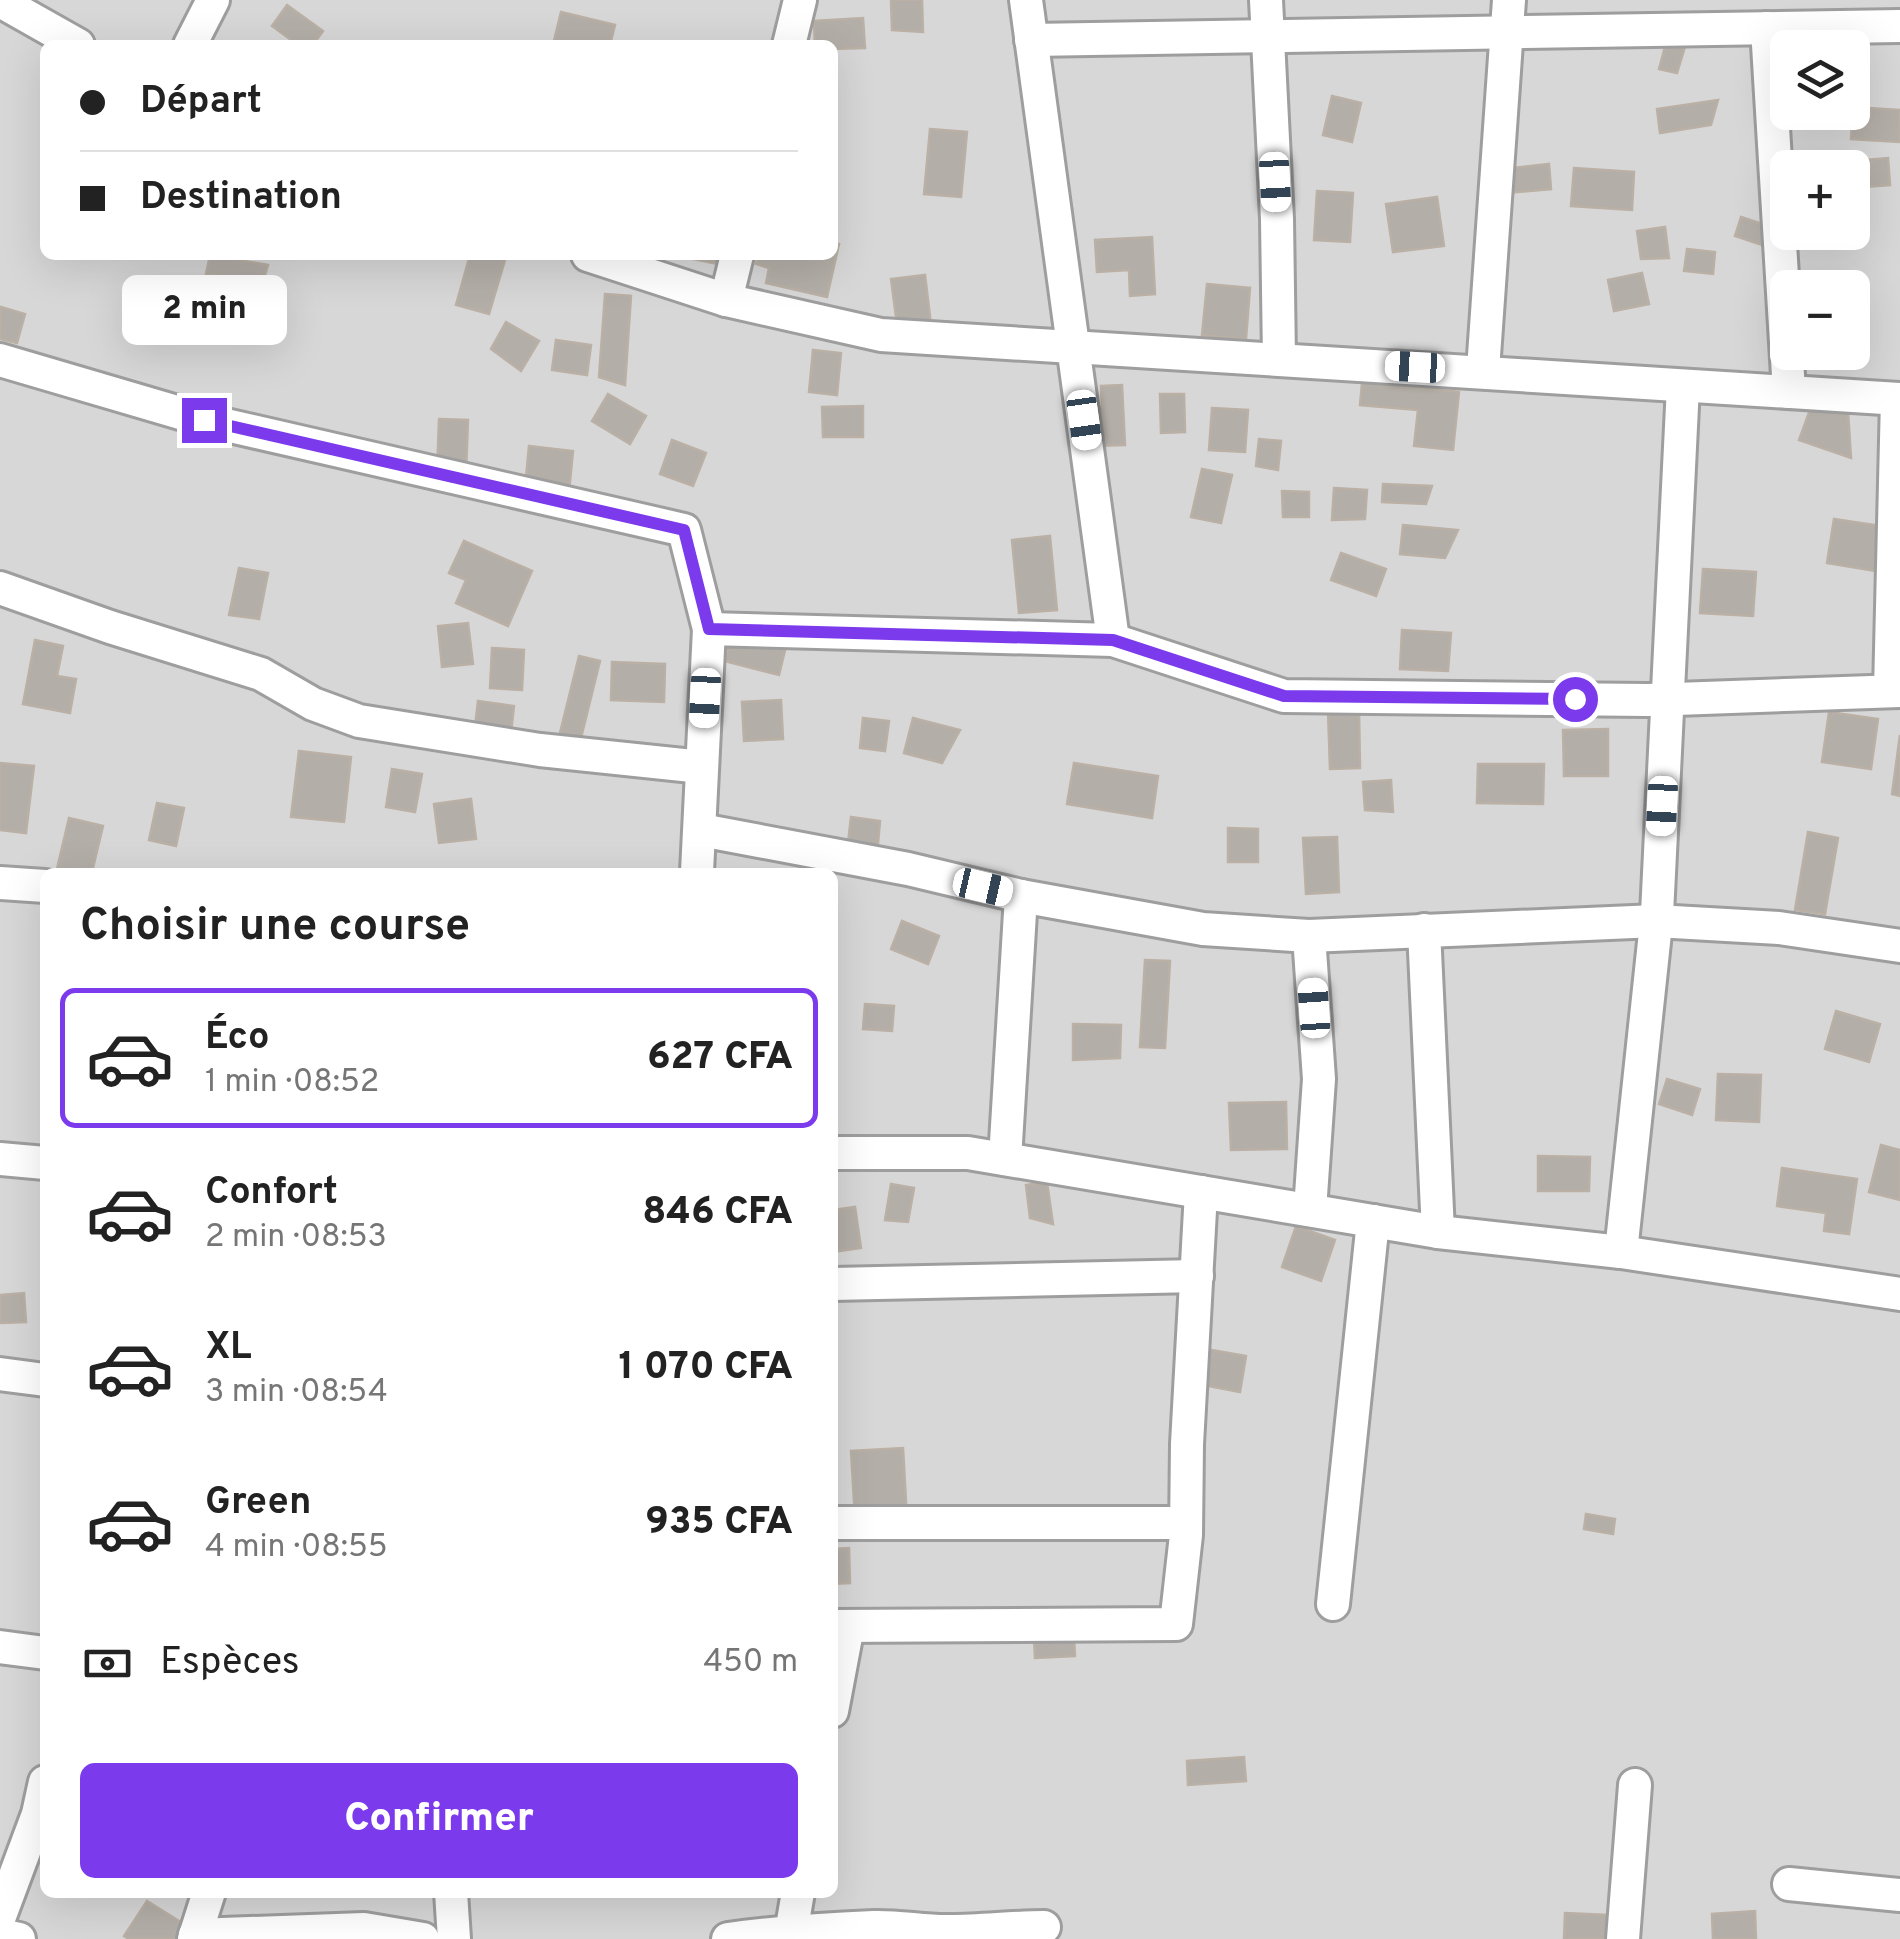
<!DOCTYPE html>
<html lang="fr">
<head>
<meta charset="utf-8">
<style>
	body { margin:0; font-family:Overpass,sans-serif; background:#f2f2f2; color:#222; height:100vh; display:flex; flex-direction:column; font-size:38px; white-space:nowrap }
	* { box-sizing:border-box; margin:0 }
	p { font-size:32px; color:#767676 }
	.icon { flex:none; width:55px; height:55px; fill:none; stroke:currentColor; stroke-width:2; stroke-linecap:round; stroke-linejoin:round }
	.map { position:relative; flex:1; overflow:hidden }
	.details { position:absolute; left:40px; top:868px; width:798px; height:1030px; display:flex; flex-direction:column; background:#fff; border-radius:15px; box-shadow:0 10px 40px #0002 }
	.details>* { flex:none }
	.hud { position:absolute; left:40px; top:40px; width:798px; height:220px; border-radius:15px; box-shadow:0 10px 40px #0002; display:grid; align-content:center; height:220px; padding:0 40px; background:#fff }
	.tools { position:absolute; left:1770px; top:30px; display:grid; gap:20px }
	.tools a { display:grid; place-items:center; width:100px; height:100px; border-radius:15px; background:#fff; box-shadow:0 10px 40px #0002; font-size:50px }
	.end { position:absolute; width:45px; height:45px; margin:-22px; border:12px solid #7c3aed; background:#fff; box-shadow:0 0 0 5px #fff }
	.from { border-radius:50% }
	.bubble { position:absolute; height:70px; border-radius:15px; background:#fff; box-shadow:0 10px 40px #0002; font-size:32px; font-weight:800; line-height:70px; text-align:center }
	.car { position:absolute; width:30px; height:60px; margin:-30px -15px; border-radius:12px; box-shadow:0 0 8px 2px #0007; background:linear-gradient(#fff 24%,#345 0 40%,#fff 0 76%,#345 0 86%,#fff 0) }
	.hud b { display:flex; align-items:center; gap:35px; height:95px; font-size:38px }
	.hud b+b { border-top:2px solid #e0e0e0 }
	.hud i { width:25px; height:25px; background:#222 }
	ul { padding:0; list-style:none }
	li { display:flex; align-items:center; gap:30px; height:140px; margin:0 20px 15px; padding:0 20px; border:5px solid transparent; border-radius:15px }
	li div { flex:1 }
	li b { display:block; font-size:38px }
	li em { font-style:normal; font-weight:800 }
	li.on { border-color:#7c3aed }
	li>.icon { width:90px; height:90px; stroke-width:1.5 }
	h2 { padding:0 40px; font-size:45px; line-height:120px }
	.pay { display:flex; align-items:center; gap:25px; height:110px; padding:0 40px; font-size:38px }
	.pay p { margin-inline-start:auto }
	.action { display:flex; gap:20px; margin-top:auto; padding:20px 40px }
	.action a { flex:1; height:115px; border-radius:15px; background:#7c3aed; color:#fff; font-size:40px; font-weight:800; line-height:115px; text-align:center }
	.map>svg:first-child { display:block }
</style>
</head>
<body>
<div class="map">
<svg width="1900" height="1939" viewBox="0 0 1900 1939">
	<rect width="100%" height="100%" fill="#ebe8e1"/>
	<!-- residential -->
	<path fill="#d8d7d7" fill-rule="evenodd" d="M0,0H1900V1939H0ZM45,45H832V255H45ZM1788,48H1852V112H1788ZM1788,168H1852V232H1788ZM1788,288H1852V352H1788ZM45,872H832V1892H45Z"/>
	<!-- building -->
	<g fill="#b3aea7" stroke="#bab0a5" stroke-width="2.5">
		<path d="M891,0H922L923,32L892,30Z"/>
		<path d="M287,5L323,31L313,45H298L272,26Z"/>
		<path d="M561,12L615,25L610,45H553Z"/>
		<path d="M863,18L865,48L832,49V45H815L814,21Z"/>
		<path d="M1669,32L1688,37L1677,73L1659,69Z"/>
		<path d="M1332,96L1361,103L1352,142L1323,135Z"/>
		<path d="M1718,100L1711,125L1660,133L1657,109Z"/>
		<path d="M1853,107L1900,110V142L1851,139Z"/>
		<path d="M930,129L967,132L961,197L924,194Z"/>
		<path d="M1888,158L1890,185L1852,188V168H1805V165Z"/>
		<path d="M1549,164L1551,189L1508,193L1505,169Z"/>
		<path d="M1574,168L1634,172L1632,210L1571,206Z"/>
		<path d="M1317,191L1353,193L1350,242L1314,240Z"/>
		<path d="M1437,197L1444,246L1393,252L1386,204Z"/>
		<path d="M1741,217L1769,226L1762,245L1735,236Z"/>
		<path d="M1665,227L1669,258L1641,259L1637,231Z"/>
		<path d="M1152,237L1155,294L1130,296L1129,270L1097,272L1095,240Z"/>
		<path d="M832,243L839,244L827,297L766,283L769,268L756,264L758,255H832Z"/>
		<path d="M1687,249L1715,252L1713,274L1684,271Z"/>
		<path d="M210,255L268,265L262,285L206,274Z"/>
		<path d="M470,255L505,260L489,314L456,305Z"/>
		<path d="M674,255H720L718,264Z"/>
		<path d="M1642,273L1649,304L1614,311L1608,280Z"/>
		<path d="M925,275L931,325L898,332L891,279Z"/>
		<path d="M1207,284L1250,288L1246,339L1202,335Z"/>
		<path d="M605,294L631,296L625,385L599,377Z"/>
		<path d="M1,307L25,314L17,343L0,339Z"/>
		<path d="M506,322L539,341L521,371L491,349Z"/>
		<path d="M556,340L591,345L587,375L552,370Z"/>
		<path d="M813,350L841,353L837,395L809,392Z"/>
		<path d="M1362,383L1459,392L1453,450L1414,446L1418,410L1360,405Z"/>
		<path d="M1122,385L1125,445L1090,446L1088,407H1102L1101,386Z"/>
		<path d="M608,394L646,416L630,444L592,421Z"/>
		<path d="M1160,394H1184L1185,432L1161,433Z"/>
		<path d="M1814,399L1848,411L1851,458L1799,440Z"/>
		<path d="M863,406V437H823L822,407Z"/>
		<path d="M1212,408L1248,410L1245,452L1209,450Z"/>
		<path d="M439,419L468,420L466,474L437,473Z"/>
		<path d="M1259,439L1281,441L1278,470L1256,466Z"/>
		<path d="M672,440L706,453L693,486L660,474Z"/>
		<path d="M529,446L573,451L569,492L525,488Z"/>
		<path d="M1202,469L1232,475L1221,523L1191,517Z"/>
		<path d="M1383,484L1432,486L1426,504L1382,502Z"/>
		<path d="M1334,488L1367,490L1365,519L1332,520Z"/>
		<path d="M1282,491L1309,492V517H1283Z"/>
		<path d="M1834,519L1895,528L1888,573L1827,563Z"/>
		<path d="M1403,525L1458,530L1445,558L1400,554Z"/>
		<path d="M1050,536L1057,610L1019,613L1012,540Z"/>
		<path d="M464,541L532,571L508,626L456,603L466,580L449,573Z"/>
		<path d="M1341,553L1386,569L1376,596L1331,580Z"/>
		<path d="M239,568L268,573L259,619L229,615Z"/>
		<path d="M1703,569L1756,572L1753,616L1700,613Z"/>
		<path d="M468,623L473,664L442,667L438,626Z"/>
		<path d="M733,628L787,642L779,675L725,661Z"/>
		<path d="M1402,630L1451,633L1448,671L1400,669Z"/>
		<path d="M35,640L63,646L57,676L76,679L70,713L23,704Z"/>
		<path d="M492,648L524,650L522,690L490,688Z"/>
		<path d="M579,656L600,661L580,742L559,737Z"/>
		<path d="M612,662L665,664L664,702L611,700Z"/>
		<path d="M781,700L783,739L744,741L742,702Z"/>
		<path d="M478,701L514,706L511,732L475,727Z"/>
		<path d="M1359,710L1360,768L1330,769L1328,711Z"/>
		<path d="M1829,712L1878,719L1871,769L1822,762Z"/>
		<path d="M863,718L889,721L885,751L860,748Z"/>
		<path d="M913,718L960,730L942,763L904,753Z"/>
		<path d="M1608,729V776H1564L1563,730Z"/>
		<path d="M1900,735V796L1892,794Z"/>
		<path d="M299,751L351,757L344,822L291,817Z"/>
		<path d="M0,763L34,766L26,833L0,830Z"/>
		<path d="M1074,763L1158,776L1152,818L1067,804Z"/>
		<path d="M1478,764H1544L1543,804L1477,803Z"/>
		<path d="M392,769L422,774L415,812L386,807Z"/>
		<path d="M1391,780L1393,812L1365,810L1363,782Z"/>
		<path d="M471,799L476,839L439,843L434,804Z"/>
		<path d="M157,803L184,808L176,846L149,840Z"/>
		<path d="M851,817L880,821L877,855L847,852Z"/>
		<path d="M69,818L103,826L92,872L57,869Z"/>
		<path d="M1228,828L1258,829V862H1228Z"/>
		<path d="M1808,832L1838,838L1825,914L1795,910Z"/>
		<path d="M1337,837L1339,892L1306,894L1303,838Z"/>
		<path d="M902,921L939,936L928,964L891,949Z"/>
		<path d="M1145,960L1170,961L1165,1048L1140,1047Z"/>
		<path d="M865,1004L894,1006L892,1031L863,1029Z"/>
		<path d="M1836,1011L1880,1024L1869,1062L1825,1049Z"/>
		<path d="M1073,1024L1121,1025L1120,1058L1073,1060Z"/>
		<path d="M1718,1074L1761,1075L1759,1122L1716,1120Z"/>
		<path d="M1667,1079L1700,1089L1692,1115L1659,1104Z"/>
		<path d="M1286,1102L1287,1149L1231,1150L1229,1103Z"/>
		<path d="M1881,1145L1900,1150V1200L1869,1192Z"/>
		<path d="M1538,1156L1590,1157L1589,1191H1538Z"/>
		<path d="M1782,1168L1857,1179L1849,1234L1824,1231L1826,1213L1777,1206Z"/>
		<path d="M1047,1182L1053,1224L1030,1218L1026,1185Z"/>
		<path d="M891,1184L914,1188L908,1222L885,1220Z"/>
		<path d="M855,1207L861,1248L832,1252V1210Z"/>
		<path d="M1296,1226L1335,1240L1321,1281L1282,1267Z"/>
		<path d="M24,1293L26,1322L0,1323V1295Z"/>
		<path d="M1200,1348L1246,1356L1240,1392L1193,1383Z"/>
		<path d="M903,1448L907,1519H855L851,1451Z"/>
		<path d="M1586,1514L1615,1519L1613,1534L1584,1529Z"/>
		<path d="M849,1548L850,1583L832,1584V1549Z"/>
		<path d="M1074,1637L1075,1656L1035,1658L1034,1639Z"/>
		<path d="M1244,1757L1246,1781L1188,1785L1187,1761Z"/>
		<path d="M147,1901L187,1926L180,1939H129L124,1936Z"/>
		<path d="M1755,1911L1756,1939H1713L1712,1914Z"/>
		<path d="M1565,1913L1609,1915L1608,1939H1564Z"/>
	</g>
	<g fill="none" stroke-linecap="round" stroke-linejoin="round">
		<!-- minor casing -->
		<g stroke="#9e9e9e" stroke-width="38">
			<g id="minor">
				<path d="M1026,0L1113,640"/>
				<path d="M1266,0L1277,219L1279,359"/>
				<path d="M0,1L78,45"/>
				<path d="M1767,28L1789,392"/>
				<path d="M1031,40L1900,26"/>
				<path d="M190,45L213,0"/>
				<path d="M789,45L800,0"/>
				<path d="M588,255L726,300L881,335L1900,399"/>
				<path d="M726,300L737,255"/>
				<path d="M0,360L204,420L684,530L709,629"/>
				<path d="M1483,370L1509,0"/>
				<path d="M0,588L110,627L261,674L313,704L359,721L540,750L702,767"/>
				<path d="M1890,691L1897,399"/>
				<path d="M701,830L908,869L1021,896L1203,929L1309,936L1656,921L1779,928L1900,946"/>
				<path d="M697,872L709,629L1113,640L1284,696L1648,700L1900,691"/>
				<path d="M0,883L45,886"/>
				<path d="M1424,930L1438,1232"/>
				<path d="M1309,936L1319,1079L1310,1210"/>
				<path d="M832,1153H968L1438,1232L1621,1252L1900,1294"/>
				<path d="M0,1159L45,1163"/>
				<path d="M1005,1159L1021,896"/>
				<path d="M1621,1252L1657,914L1683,386"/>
				<path d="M832,1284L1197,1276"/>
				<path d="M0,1374L45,1380"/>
				<path d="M832,1523H1186"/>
				<path d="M1333,1604L1373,1221"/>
				<path d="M832,1626L1176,1624L1186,1535L1187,1444L1201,1192"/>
				<path d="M0,1647L45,1653"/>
				<path d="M832,1711L848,1626"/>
				<path d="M1789,1884L1900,1895"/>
				<path d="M451,1892L454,1939"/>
				<path d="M0,1916L38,1814L45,1782"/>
				<path d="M0,1935L19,1939"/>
				<path d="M195,1935L364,1929L423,1939"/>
				<path d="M194,1939L209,1892"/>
				<path d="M728,1939C777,1932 825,1929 874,1927C899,1926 926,1932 951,1931C982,1931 1013,1927 1044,1927"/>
				<path d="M790,1939L798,1892"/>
				<path d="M1623,1939L1635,1785"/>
			</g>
		</g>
		<!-- minor -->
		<use href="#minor" stroke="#fff" stroke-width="32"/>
	</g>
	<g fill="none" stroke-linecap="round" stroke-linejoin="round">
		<!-- route -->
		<path stroke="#7c3aed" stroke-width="12" d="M204,420L684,530L709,629L1113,640L1284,696L1575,699"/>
	</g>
</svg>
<div class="tools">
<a><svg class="icon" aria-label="layers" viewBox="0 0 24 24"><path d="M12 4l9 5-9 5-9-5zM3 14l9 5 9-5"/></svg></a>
<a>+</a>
<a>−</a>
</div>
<i class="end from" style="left:1575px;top:699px"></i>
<i class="end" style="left:204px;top:420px"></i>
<div class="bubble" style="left:122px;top:275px;width:165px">2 min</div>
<i class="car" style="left:1275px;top:182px;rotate:177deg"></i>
<i class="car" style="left:1415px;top:367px;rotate:273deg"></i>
<i class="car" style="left:1084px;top:420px;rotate:172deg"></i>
<i class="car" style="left:705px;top:698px;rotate:183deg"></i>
<i class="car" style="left:1662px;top:806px;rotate:183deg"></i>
<i class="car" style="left:983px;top:887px;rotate:103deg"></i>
<i class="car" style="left:1314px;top:1008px;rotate:356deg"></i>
<div class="hud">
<b><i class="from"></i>Départ</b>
<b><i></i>Destination</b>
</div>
<section class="details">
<h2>Choisir une course</h2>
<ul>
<li class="on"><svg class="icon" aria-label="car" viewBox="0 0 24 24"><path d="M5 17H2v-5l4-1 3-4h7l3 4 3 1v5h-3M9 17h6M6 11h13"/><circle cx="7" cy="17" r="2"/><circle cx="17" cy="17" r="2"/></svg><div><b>Éco</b><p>1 min · 08:52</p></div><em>627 CFA</em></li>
<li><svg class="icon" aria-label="car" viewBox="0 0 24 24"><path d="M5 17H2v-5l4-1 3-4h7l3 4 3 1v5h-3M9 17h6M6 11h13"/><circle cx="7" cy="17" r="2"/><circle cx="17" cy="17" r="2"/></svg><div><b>Confort</b><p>2 min · 08:53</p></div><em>846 CFA</em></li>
<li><svg class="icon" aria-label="car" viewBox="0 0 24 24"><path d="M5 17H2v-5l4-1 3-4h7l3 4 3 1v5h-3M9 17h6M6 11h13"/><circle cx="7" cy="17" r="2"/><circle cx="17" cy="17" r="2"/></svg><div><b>XL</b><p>3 min · 08:54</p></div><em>1 070 CFA</em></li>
<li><svg class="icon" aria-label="car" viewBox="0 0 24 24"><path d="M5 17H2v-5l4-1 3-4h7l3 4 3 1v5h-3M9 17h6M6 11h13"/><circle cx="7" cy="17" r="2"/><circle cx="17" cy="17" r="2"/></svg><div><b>Green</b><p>4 min · 08:55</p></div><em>935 CFA</em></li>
</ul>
<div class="pay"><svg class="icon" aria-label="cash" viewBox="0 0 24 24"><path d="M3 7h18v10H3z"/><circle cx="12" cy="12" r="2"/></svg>Espèces<p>450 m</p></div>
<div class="action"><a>Confirmer</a></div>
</section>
</div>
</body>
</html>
